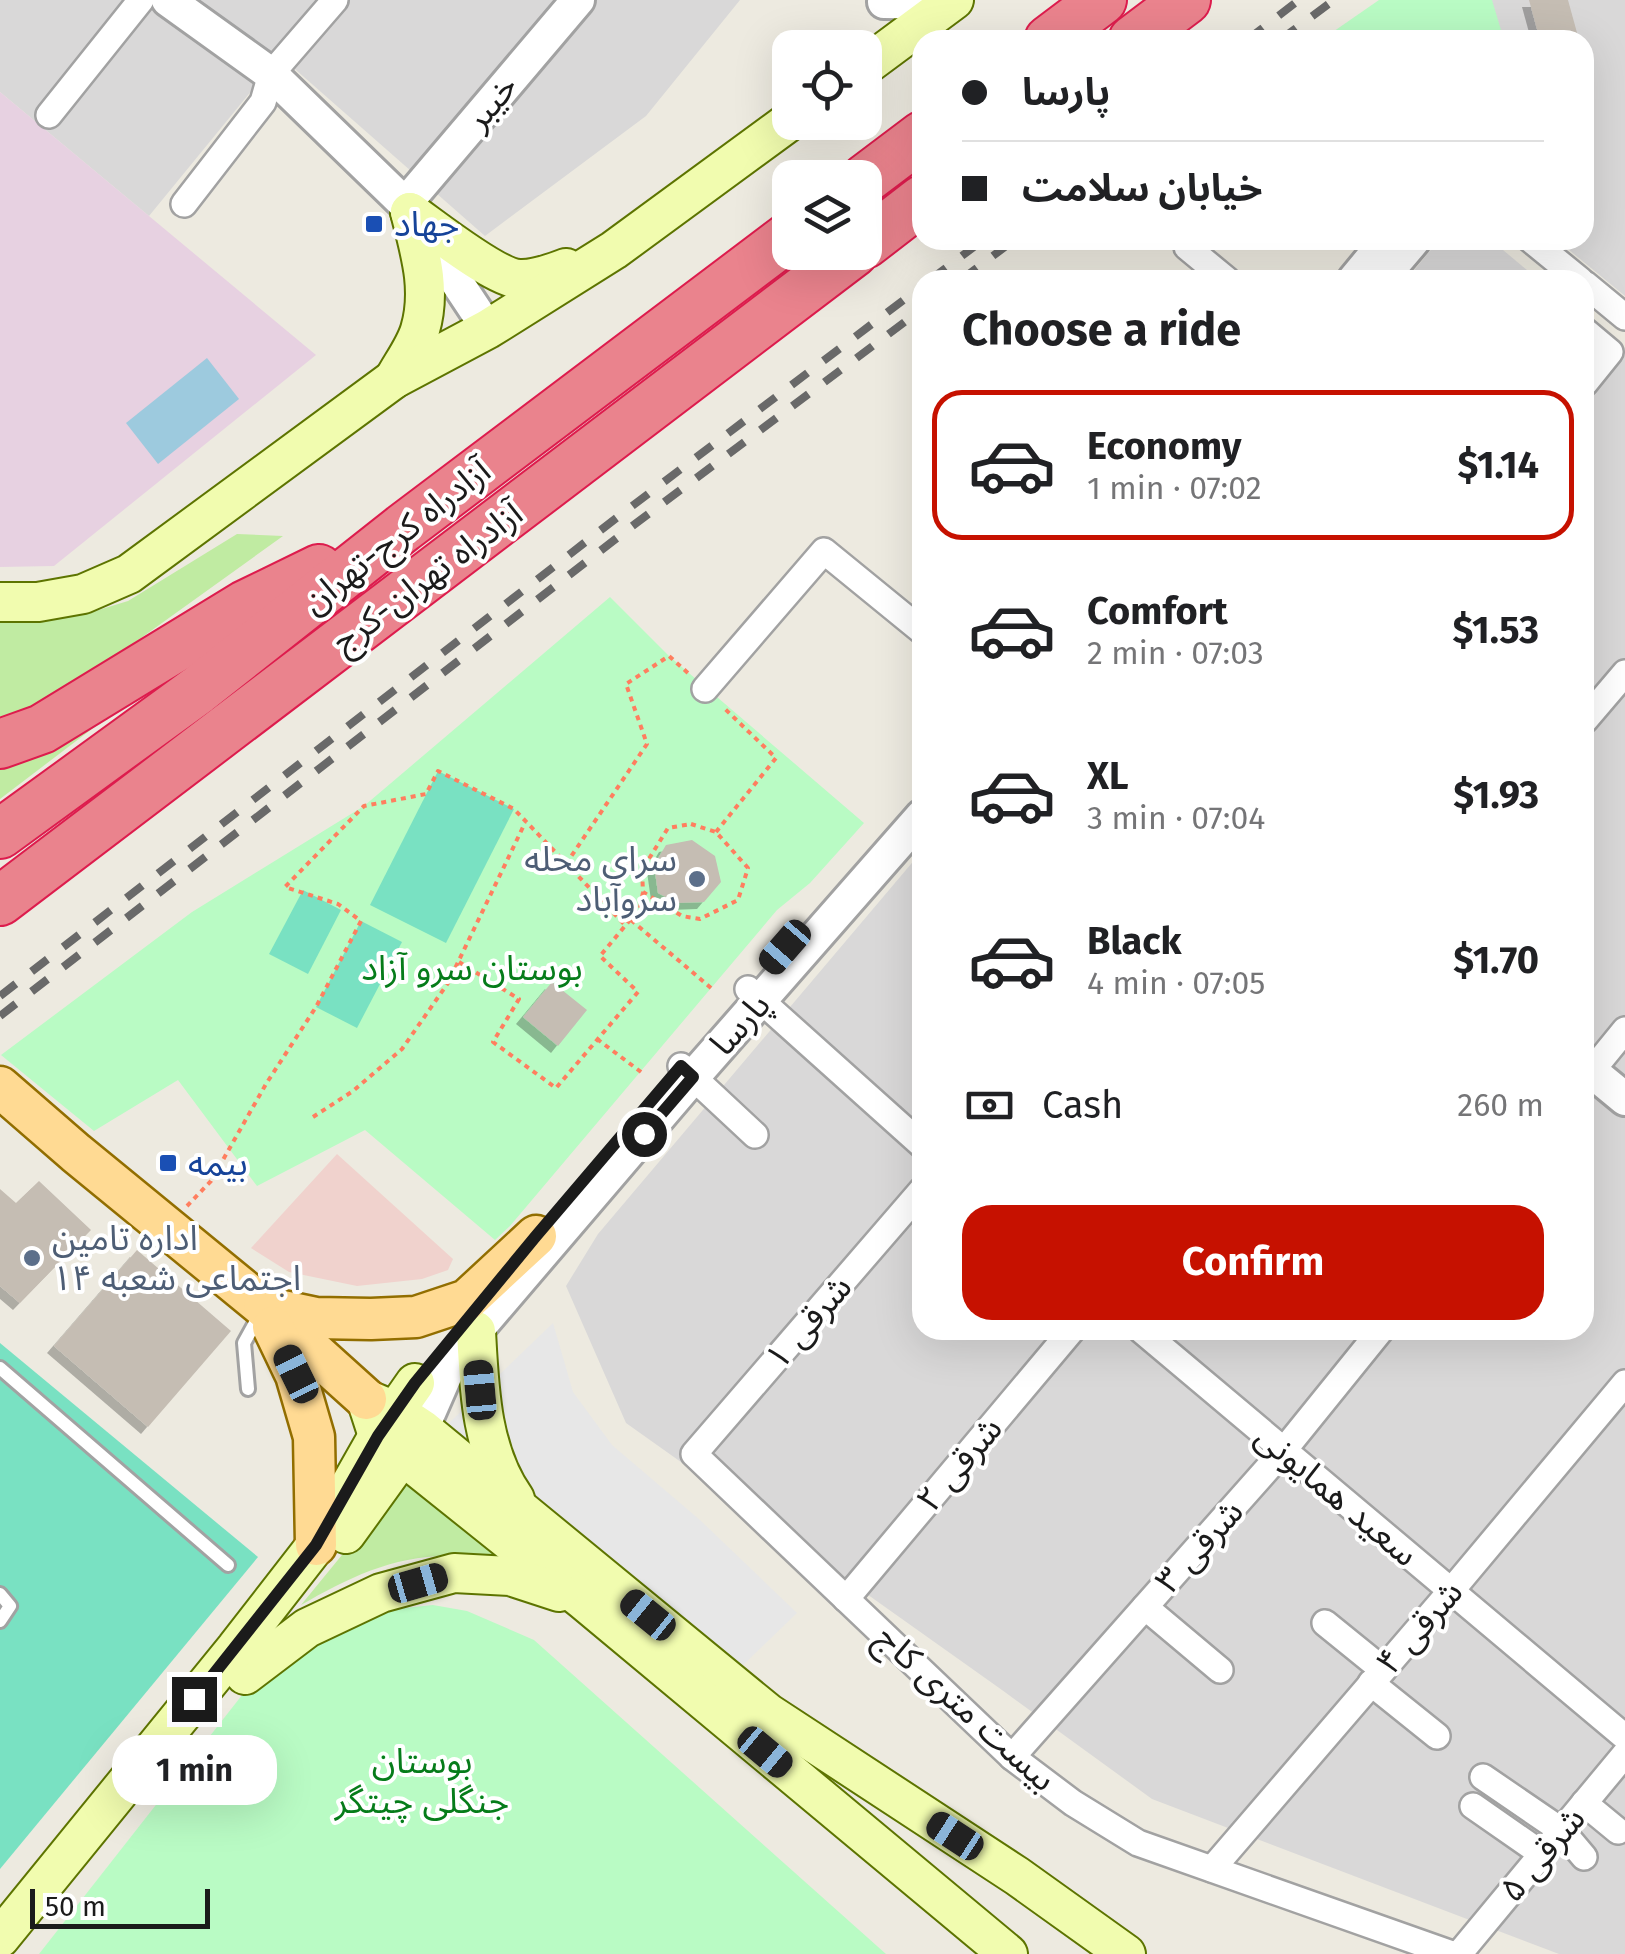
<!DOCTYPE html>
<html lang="en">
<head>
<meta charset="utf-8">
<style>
	body { margin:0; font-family:"Fira Sans","Noto Sans Arabic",sans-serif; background:#f2f2f2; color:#202124; height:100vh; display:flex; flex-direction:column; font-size:38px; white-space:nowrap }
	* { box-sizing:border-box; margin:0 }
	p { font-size:32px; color:#757577 }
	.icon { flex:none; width:55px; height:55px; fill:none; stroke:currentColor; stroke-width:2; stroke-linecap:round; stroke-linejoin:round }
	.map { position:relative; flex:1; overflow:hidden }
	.details { position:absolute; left:912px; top:270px; width:682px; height:1070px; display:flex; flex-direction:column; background:#fff; border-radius:30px; box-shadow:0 10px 40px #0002 }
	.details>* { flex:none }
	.hud { position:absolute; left:912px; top:30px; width:682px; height:220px; border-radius:30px; box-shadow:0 10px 40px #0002; display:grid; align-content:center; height:220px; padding:0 50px; background:#fff }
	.fabs { position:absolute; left:772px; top:30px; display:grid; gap:20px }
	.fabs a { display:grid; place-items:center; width:110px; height:110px; border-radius:20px; background:#fff; box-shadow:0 10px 40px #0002; font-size:50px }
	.scale { position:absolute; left:30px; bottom:25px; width:180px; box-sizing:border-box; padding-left:10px; border:5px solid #1b1b1b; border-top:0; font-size:28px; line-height:35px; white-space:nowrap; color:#1b1b1b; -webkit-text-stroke:8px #fff; paint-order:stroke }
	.end { position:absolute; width:45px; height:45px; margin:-22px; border:12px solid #1b1b1b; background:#fff; box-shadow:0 0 0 5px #fff }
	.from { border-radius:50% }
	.bubble { position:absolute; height:70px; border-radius:30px; background:#fff; box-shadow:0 10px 40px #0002; font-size:32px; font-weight:700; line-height:70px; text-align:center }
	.car { position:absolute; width:30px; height:60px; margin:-30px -15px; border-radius:12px; box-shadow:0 0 8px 2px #0007; background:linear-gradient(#222 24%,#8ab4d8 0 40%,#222 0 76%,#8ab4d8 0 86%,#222 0) }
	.hud b { display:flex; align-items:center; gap:35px; height:95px; font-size:38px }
	.hud b+b { border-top:2px solid #e0e0e0 }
	.hud i { width:25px; height:25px; background:#202124 }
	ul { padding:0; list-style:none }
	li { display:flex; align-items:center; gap:30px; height:150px; margin:0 20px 15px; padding:0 30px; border:5px solid transparent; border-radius:30px }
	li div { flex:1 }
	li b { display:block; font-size:38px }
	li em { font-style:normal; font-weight:700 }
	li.current { border-color:#c61100 }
	li>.icon { width:90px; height:90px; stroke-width:1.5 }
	h2 { padding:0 50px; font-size:45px; line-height:120px }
	.pay { display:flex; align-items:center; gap:25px; height:110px; padding:0 50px; font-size:38px }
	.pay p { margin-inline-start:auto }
	.action { display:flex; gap:20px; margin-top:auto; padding:20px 50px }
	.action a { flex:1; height:115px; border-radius:30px; background:#c61100; color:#fff; font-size:40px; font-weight:700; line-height:115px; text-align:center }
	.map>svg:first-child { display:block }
</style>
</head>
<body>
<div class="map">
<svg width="1625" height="1954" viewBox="0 0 1625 1954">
	<defs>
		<filter id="shadow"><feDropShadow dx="-7" dy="7" stdDeviation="0" flood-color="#0004"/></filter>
	</defs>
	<rect width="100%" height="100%" fill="#edeae0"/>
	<!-- residential -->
	<g fill="#d9d8d8">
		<path d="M0,0H740L646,116L485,236L280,56L149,216L0,92Z"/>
		<path d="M1396,0H1625V296L1557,240H1585V40H1343Z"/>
		<path d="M1439,240H1491L1539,280H1406Z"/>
		<path d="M1585,318L1625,351V1954H1559L1152,1799L1002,1690L626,1423L566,1286L598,1234L922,851V1330H1585Z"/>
	</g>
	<!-- commercial -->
	<path fill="#f0d2cd" d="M337,1154L453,1259L448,1270L422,1279L357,1286L289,1272L251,1248Z"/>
	<!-- industrial -->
	<path fill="#e7d1e1" d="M0,92L316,355L54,566L0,567Z"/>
	<!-- grass -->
	<g fill="#c0eba2">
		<path d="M237,534L283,536L17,727L0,732V622L92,612L128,601Z"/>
		<path d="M105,719L0,799V766Z"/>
		<path d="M405,1478L529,1573C505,1568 474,1557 451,1556C394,1555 348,1578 301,1605Z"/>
	</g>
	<!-- park -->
	<g fill="#b9fbc4">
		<path d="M1379,0H1492L1504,40H1331L1327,36Z"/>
		<path d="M610,597L669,656L864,823L810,883L777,910L510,1226L495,1240L365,1130L257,1186L178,1080L94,1131L1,1055L192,912L364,806Z"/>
		<path d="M433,1605L467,1611L534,1640L886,1954H39L257,1676L355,1619L395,1609Z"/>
	</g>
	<!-- pitch -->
	<g fill="#79e1c2">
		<path d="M438,771L514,809L446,943L370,905Z"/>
		<path d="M303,890L341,910L308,974L269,954Z"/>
		<path d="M361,921L402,942L357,1028L316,1007Z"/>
		<path d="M0,1343L258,1557L0,1869Z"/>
	</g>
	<!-- parking -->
	<path fill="#e7e7e7" d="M553,1323L573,1392L612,1445L700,1520L797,1613L741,1667L447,1425Z"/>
	<!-- water -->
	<path fill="#9dcade" d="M207,358L239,399L158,464L126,423Z"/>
	<!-- building -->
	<g fill="#c5bdb3" filter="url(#shadow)">
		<path d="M1529,0H1568L1579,40H1540Z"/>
		<path d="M692,840L715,856L721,882L704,902L677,903L658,893L654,865L666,845Z"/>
		<path d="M552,982L587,1010L558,1046L523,1017Z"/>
		<path d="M39,1181L91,1230L20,1303L0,1286V1189L16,1203Z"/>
		<path d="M137,1250L231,1331L148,1427L54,1346Z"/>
	</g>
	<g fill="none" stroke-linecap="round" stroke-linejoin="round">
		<!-- service casing -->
		<g stroke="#a2a2a2" stroke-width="18">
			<g id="service">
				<path d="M0,1368L228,1565"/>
				<path d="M248,1389L244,1343L260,1314"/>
				<path d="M0,1594L10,1606L0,1621"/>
			</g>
		</g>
		<!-- minor casing -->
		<g stroke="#a2a2a2" stroke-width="30">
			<g id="minor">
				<path d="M49,115L141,0"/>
				<path d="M184,204L263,102L271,74L335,0"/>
				<path d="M1531,240L1580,280"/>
				<path d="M1187,247L1227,280"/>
				<path d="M1585,284L1625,317"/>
				<path d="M1585,331L1610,352L1585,383"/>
				<path d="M705,689L824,551L922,631"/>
				<path d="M1585,720L1625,673"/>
				<path d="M748,989L922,1145"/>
				<path d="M681,1066L755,1135"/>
				<path d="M1585,1079L1625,1030"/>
				<path d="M922,1190L694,1454L1012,1757L1073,1803L1138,1843L1452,1954"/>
				<path d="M1141,1330L1625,1737"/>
				<path d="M846,1599L1072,1330"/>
				<path d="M1145,1607L1220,1670"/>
				<path d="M1325,1623L1383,1670"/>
				<path d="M1371,1683L1437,1736"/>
				<path d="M1012,1757L1284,1450L1381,1330"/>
				<path d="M1483,1777L1562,1831L1584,1857"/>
				<path d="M1584,1803L1618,1831"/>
				<path d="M1473,1806L1542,1854"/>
				<path d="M1212,1869L1451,1591L1625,1383"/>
				<path d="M1459,1954L1625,1754"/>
			</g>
		</g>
		<!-- tertiary casing -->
		<g stroke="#a2a2a2" stroke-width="38">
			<g id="tertiary">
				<path d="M168,0L271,74L405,204L488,329"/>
				<path d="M884,2L949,3"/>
				<path d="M405,204L578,0"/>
				<path d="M1354,280L1387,240"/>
				<path d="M1380,280L1414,240"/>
				<path d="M1585,1066L1625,1099"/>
				<path d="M422,1429L450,1365L476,1331L693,1077L922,816"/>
			</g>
		</g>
		<!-- secondary casing -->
		<g stroke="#5d7400" stroke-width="42">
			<g id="secondary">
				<path d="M865,66L954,0"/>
				<path d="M410,212C433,228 494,277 519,279C535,280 552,273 566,268"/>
				<path d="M394,379C402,364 415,347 420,330C432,289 420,252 410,212"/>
				<path d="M0,602H38L83,594L129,574L394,379L488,329L614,250L790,121"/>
				<path d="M476,1331C479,1388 481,1451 515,1499"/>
				<path d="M366,1399L395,1411L422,1429L768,1713L1017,1876L1126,1954"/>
				<path d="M366,1399L378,1436L583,1600L1008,1954"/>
				<path d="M346,1534L416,1437"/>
				<path d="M245,1675L307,1628L381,1593L454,1573L510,1576L559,1592"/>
				<path d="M0,1938L236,1648L316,1545L378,1436L415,1383"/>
			</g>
		</g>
		<!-- primary casing -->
		<g stroke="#926e00" stroke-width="45">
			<g id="primary">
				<path d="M0,1087L76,1153L264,1307L366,1399"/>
				<path d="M264,1307L316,1318L371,1319L416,1317L467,1300L536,1236"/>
				<path d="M273,1327L296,1375L314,1437L316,1545"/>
			</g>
		</g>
		<!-- motorway casing -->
		<g stroke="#dd1c4d" stroke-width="52">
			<g id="motorway">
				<path d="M1049,40L1102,0"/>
				<path d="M1133,40L1186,0"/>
				<path d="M865,179L922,136"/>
				<path d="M865,244L922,200"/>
				<path d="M0,744L42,729L245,605L319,569"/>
				<path d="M0,834L198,690L403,528L790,236"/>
				<path d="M0,901L854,252"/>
			</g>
		</g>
		<!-- path -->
		<g stroke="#ff7e5f" stroke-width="4" stroke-dasharray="5 5" stroke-linecap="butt">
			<path d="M691,824L716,832L748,868L738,900L700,919L682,916L643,892L642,870L668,828Z"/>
			<path d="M716,832L776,758L724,708"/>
			<path d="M566,864L647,744L626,684L669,656L688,673"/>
			<path d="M631,920L711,988"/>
			<path d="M459,962L519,999L493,1042L556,1088L638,992L600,956L640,908L643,892"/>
			<path d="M597,1039L641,1072"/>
			<path d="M313,1117L353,1091L402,1049L448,983L525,823"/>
			<path d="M187,1206L211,1181L266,1084L316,1007L361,921L338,904L285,887L364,806L426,794L438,771L514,809L626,926"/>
		</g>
		<!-- service -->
		<use href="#service" stroke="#fff" stroke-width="12"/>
		<!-- minor -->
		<use href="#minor" stroke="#fff" stroke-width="25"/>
		<!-- tertiary -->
		<use href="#tertiary" stroke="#fff" stroke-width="32"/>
		<!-- secondary -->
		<use href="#secondary" stroke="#f1fcaf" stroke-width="38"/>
		<!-- primary -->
		<use href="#primary" stroke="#ffda93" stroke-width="40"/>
		<!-- motorway -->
		<use href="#motorway" stroke="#ea838d" stroke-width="48"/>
		<!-- rail -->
		<g stroke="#696969" stroke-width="8" stroke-dasharray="20 20" stroke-linecap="butt">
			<path d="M1247,40L1299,0"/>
			<path d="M1280,40L1334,0"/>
			<path d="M930,280L983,240"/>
			<path d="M961,280L1014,240"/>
			<path d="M0,996L619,516L922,286"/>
			<path d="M0,1016L635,524L922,309"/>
		</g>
	</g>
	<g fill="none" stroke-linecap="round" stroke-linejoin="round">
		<!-- route -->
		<path stroke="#1b1b1b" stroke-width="12" d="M194,1699L316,1545L378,1436L415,1383L536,1236L681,1066L693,1077L644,1134"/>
	</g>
	<!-- markers -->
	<g fill="#1a4fb4" stroke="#fff" stroke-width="4">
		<rect x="364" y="214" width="20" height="20" rx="5"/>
		<rect x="158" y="1153" width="20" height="20" rx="5"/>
	</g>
	<g fill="#5c6f8a" stroke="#fff" stroke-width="4">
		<circle cx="697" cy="879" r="10"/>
		<circle cx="32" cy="1258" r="10"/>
	</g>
	<g text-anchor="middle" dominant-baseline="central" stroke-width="8" stroke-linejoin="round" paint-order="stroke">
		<!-- street labels -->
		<g font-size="35" fill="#1b1b1b" stroke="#fff">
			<text transform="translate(491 102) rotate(-50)">خیبر</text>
			<text transform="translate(396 536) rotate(-38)">آزادراه کرج-تهران</text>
			<text transform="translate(427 577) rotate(-37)">آزادراه تهران-کرج</text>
			<text transform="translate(740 1024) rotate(-48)">پارسا</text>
			<text transform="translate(808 1322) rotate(-49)">۱ شرقی</text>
			<text transform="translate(959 1464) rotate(-50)">۲ شرقی</text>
			<text transform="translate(1337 1495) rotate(40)">سعید همایونی</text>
			<text transform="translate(1199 1546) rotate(-48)">۳ شرقی</text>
			<text transform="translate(1419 1627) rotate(-49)">۴ شرقی</text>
			<text transform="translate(966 1708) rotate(42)">بیست متری کاج</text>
			<text transform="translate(1542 1854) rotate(-50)">۵ شرقی</text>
		</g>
		<!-- transit labels -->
		<g font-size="35" fill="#164399" stroke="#fff" text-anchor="start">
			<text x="394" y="224">جهاد</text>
			<text x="188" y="1163">بیمه</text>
		</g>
		<!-- service labels -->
		<g font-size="35" fill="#4e5e75" stroke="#fff" text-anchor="end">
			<text x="677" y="859">سرای محله<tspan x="677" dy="40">سروآباد</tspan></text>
			<text x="52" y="1238" text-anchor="start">اداره تامین<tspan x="52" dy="40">اجتماعی شعبه ۱۴</tspan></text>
		</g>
		<!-- park labels -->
		<g font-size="35" fill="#067c1a" stroke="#fff">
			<text x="472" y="968">بوستان سرو آزاد</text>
			<text x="422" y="1761">بوستان<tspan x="422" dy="40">جنگلی چیتگر</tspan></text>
		</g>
	</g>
</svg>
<div class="fabs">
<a><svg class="icon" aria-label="locate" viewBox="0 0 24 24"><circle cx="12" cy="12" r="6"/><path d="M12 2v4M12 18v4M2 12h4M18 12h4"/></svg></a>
<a><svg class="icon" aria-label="layers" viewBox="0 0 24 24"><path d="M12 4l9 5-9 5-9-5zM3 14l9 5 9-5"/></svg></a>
</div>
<div class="scale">50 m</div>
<i class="end from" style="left:644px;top:1134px"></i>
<i class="end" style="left:194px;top:1699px"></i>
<div class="bubble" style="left:112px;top:1735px;width:165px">1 min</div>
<i class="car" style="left:785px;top:947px;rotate:221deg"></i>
<i class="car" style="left:296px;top:1374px;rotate:334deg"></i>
<i class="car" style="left:480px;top:1390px;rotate:355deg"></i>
<i class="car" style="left:418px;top:1583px;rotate:74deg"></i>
<i class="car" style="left:648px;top:1615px;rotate:309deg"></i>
<i class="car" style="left:765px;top:1752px;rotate:130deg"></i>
<i class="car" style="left:955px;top:1836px;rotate:303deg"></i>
<div class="hud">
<b><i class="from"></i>پارسا</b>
<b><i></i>خیابان سلامت</b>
</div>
<section class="details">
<h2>Choose a ride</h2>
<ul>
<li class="current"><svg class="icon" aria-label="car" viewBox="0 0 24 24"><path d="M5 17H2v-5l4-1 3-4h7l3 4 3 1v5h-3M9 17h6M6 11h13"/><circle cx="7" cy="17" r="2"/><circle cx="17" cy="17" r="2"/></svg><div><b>Economy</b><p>1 min · 07:02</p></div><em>$1.14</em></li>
<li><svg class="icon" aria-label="car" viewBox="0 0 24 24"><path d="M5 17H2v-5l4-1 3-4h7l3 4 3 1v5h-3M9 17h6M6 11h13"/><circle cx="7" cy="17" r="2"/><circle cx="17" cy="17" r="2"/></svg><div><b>Comfort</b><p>2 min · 07:03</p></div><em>$1.53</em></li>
<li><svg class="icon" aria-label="car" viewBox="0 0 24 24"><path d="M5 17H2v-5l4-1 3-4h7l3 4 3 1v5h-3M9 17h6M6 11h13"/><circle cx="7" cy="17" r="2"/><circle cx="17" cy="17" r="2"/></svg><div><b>XL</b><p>3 min · 07:04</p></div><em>$1.93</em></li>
<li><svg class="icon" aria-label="car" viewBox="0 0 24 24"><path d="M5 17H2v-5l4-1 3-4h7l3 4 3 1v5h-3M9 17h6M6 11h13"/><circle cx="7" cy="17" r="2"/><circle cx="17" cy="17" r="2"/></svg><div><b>Black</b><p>4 min · 07:05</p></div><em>$1.70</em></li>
</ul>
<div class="pay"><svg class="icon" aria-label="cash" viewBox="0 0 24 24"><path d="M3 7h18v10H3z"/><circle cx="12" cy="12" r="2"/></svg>Cash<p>260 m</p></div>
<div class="action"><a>Confirm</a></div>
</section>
</div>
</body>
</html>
